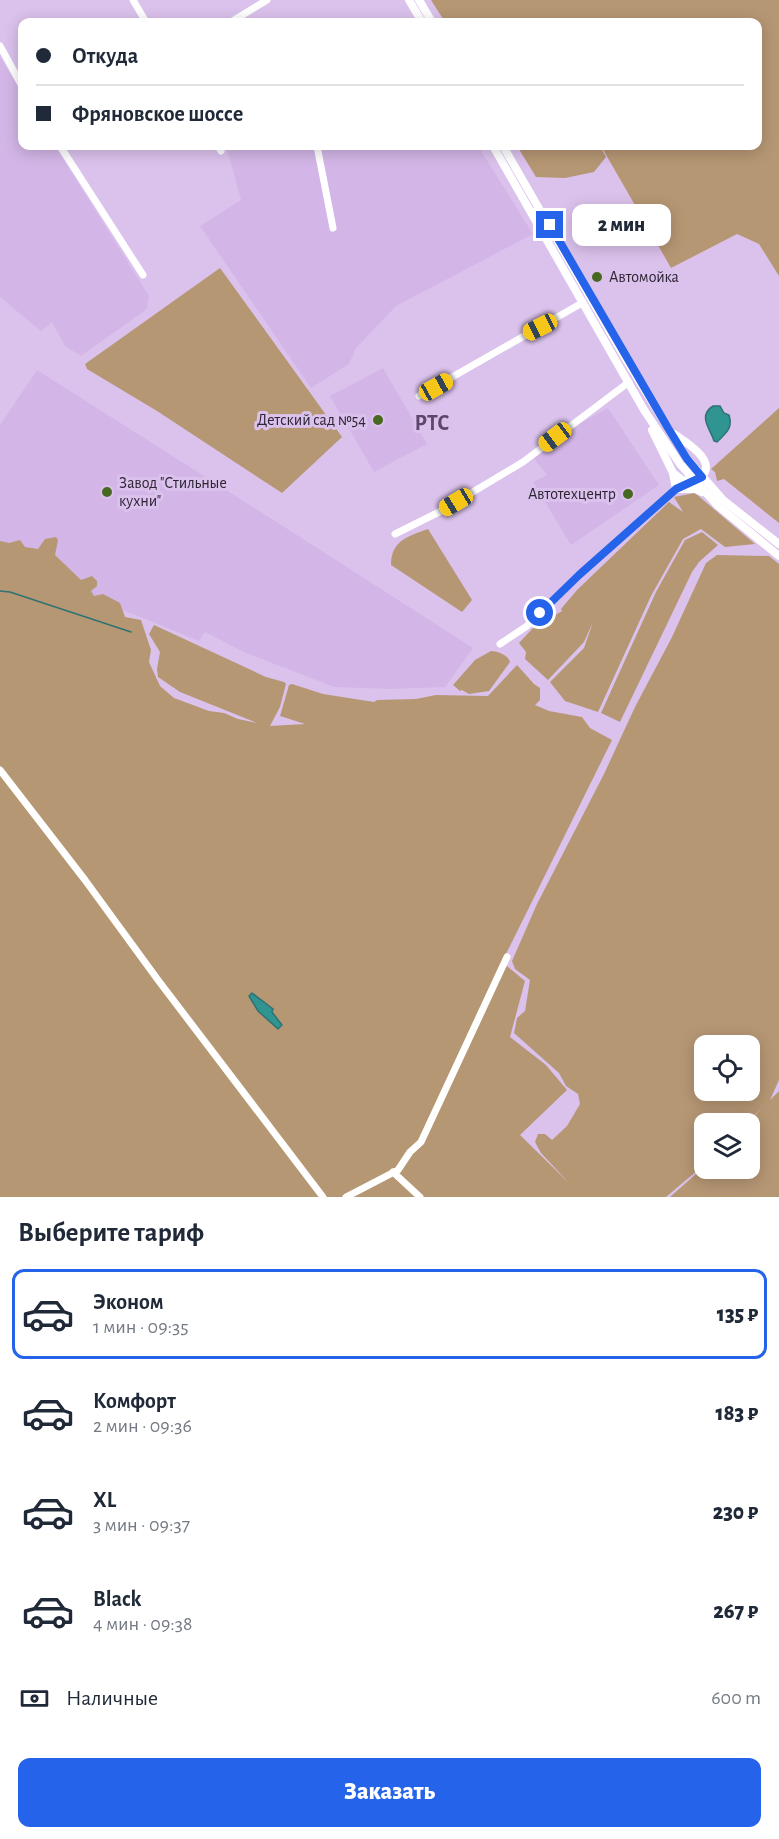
<!DOCTYPE html>
<html lang="ru">
<head>
<meta charset="utf-8">
<style>
	body { margin:0; font-family:"Alegreya Sans",sans-serif; background:#f6f6f7; color:#1f2937; height:100vh; display:flex; flex-direction:column; font-size:22px; white-space:nowrap }
	* { box-sizing:border-box; margin:0 }
	p { font-size:20px; color:#747a83 }
	.icon { flex:none; width:33px; height:33px; fill:none; stroke:currentColor; stroke-width:2; stroke-linecap:round; stroke-linejoin:round }
	.map { position:relative; height:1197px; overflow:hidden }
	.sheet { display:flex; flex-direction:column; background:#fff; flex:1 }
	.sheet>* { flex:none }
	.banner { position:absolute; left:18px; top:18px; width:744px; height:132px; border-radius:12px; box-shadow:0 3px 15px #0003; display:grid; align-content:center; height:132px; padding:0 18px; background:#fff }
	.tools { position:absolute; left:694px; top:1035px; display:grid; gap:12px }
	.tools a { display:grid; place-items:center; width:66px; height:66px; border-radius:12px; background:#fff; box-shadow:0 3px 15px #0003; font-size:30px }
	.end { position:absolute; width:27px; height:27px; margin:-14px; border:8px solid #2563eb; background:#fff; box-shadow:0 0 0 3px #fff }
	.from { border-radius:50% }
	.bubble { position:absolute; height:42px; border-radius:12px; background:#fff; box-shadow:0 3px 15px #0003; font-size:20px; font-weight:800; line-height:42px; text-align:center }
	.car { position:absolute; width:18px; height:36px; margin:-18px -9px; border-radius:8px; box-shadow:0 0 4px 2px #0007; background:linear-gradient(#f5c518 24%,#345 0 40%,#f5c518 0 76%,#345 0 86%,#f5c518 0) }
	.banner b { display:flex; align-items:center; gap:21px; height:57px; font-size:22px }
	.banner b+b { border-top:2px solid #e0e1e3 }
	.banner i { width:15px; height:15px; background:#1f2937 }
	ul { padding:0; list-style:none }
	li { display:flex; align-items:center; gap:18px; height:90px; margin:0 12px 9px; padding:0 6px; border:3px solid transparent; border-radius:12px }
	li div { flex:1 }
	li b { display:block; font-size:22px }
	li em { font-style:normal; font-weight:800 }
	li.on { border-color:#2563eb }
	li>.icon { width:54px; height:54px; stroke-width:1.5 }
	h2 { padding:0 18px; font-size:27px; line-height:72px }
	.pay { display:flex; align-items:center; gap:15px; height:66px; padding:0 18px; font-size:22px }
	.pay p { margin-inline-start:auto }
	.button { display:flex; gap:12px; margin-top:auto; padding:12px 18px }
	.button a { flex:1; height:69px; border-radius:12px; background:#2563eb; color:#fff; font-size:24px; font-weight:800; line-height:69px; text-align:center }
	.map>svg:first-child { display:block }
</style>
</head>
<body>
<div class="map">
<svg width="779" height="1197" viewBox="0 0 779 1197">
	<rect width="100%" height="100%" fill="#dbc2ec"/>
	<!-- built -->
	<g fill="#d3b6e7">
		<path d="M0,57L22,93V146H55L149,296L147,309L81,356L65,346L52,322L41,331L0,297Z"/>
		<path d="M226,146H324L326,150L334,146H478L533,234L396,306L356,348L349,364L311,388L200,226L241,200Z"/>
		<path d="M383,368L427,444L374,472L330,396Z"/>
		<path d="M37,370L275,521L473,648L445,687L390,689L334,687L246,653L205,632L199,641L133,614L0,569V425Z"/>
		<path d="M608,408L659,485L571,545L533,482L547,475L532,456L546,442Z"/>
	</g>
	<!-- green -->
	<g fill="#b69774" fill-rule="evenodd">
		<path d="M431,0H779V276L759,244L737,234L671,268L601,146H758V22H445Z"/>
		<path d="M517,146H600L606,157L594,172L565,178L536,177Z"/>
		<path d="M220,268L342,437L282,493L157,411L87,369L85,364Z"/>
		<path d="M779,408V523L724,479L717,481L715,472L711,469Z"/>
		<path d="M695,493L755,544L725,547L701,529L683,539L651,596L598,712L565,701L550,682L584,648L593,622L584,642L548,680L525,659L526,652L519,643L533,628L562,611L561,609L577,590L669,502L683,512L674,497Z"/>
		<path d="M428,529L472,600L462,612L391,565C391,540 409,536 428,529Z"/>
		<path d="M702,532L718,545L699,562L692,572L620,722L601,713L656,592L685,540Z"/>
		<path d="M56,537L58,540L55,555L81,580L92,576L97,581V586L91,591L94,596L103,594L120,603L125,617L141,620L151,650L149,662L160,686L174,698L209,711L224,713L238,719L257,723L180,692L158,677L157,669L160,652L149,634L154,625L266,677L284,682L286,684L280,707L270,726L305,724L280,716L289,685L292,684L323,694L374,702L377,700L416,699L436,695L488,696L517,665L534,684L540,688V700L535,705L549,711L582,717L590,728L612,740L502,962L525,981L510,1037L546,1065L567,1090L520,1135L569,1183L541,1153L535,1142L538,1134H545L552,1140L567,1126L580,1104L578,1094L566,1086L559,1073L514,1033L517,1018L525,1011L530,980L515,969L512,961L537,904L604,774L635,707L672,637L706,563L717,555L769,556L779,564V1080L770,1100L779,1091V1197H670L705,1166V1168H750V1124L748,1123L761,1109L746,1123L705,1124V1164L666,1197H0V541L9,543L20,540L25,547L38,549L45,539ZM705,1046H750V1090H705Z"/>
		<path d="M491,651C498,651 508,655 510,662L489,691L469,694L462,690L460,691L453,685L475,660Z"/>
	</g>
	<!-- water -->
	<g fill="#309490" stroke="#2f7274" stroke-width="1.5">
		<path d="M713,406H720L724,413L729,415C733,428 727,432 717,442L714,441C711,430 697,416 713,406Z"/>
		<path d="M252,993L273,1009L272,1012L282,1025L278,1029L258,1011L249,996Z"/>
	</g>
	<g fill="none" stroke-linecap="round" stroke-linejoin="round">
		<!-- stream -->
		<path stroke="#2f7274" stroke-width="1.5" d="M0,591L10,592L131,632"/>
		<!-- minor -->
		<g stroke="#fff" stroke-width="7">
			<path d="M133,0L146,22"/>
			<path d="M231,22L267,0"/>
			<path d="M0,46L22,86"/>
			<path d="M60,146L143,275"/>
			<path d="M218,146L221,151"/>
			<path d="M317,146L333,228"/>
			<path d="M419,396L582,303"/>
			<path d="M395,534L441,511L523,462L629,382"/>
			<path d="M500,644L527,626L579,575L676,489"/>
			<path d="M0,770L85,880L158,980L323,1197"/>
			<path d="M393,1172L420,1197"/>
			<path d="M346,1197L398,1170L410,1152L421,1142L507,957"/>
		</g>
		<!-- major -->
		<g stroke="#fff" stroke-width="8">
			<path d="M409,0L422,22"/>
			<path d="M419,0L432,22"/>
			<path d="M493,146L644,410L680,464L718,506L779,556"/>
			<path d="M503,146L625,358L687,459L723,500L779,544"/>
			<path d="M652,430L673,473L676,489"/>
			<path d="M673,473L682,480L694,482C725,466 688,443 674,434"/>
			<path d="M676,489H695L702,492"/>
		</g>
	</g>
	<g fill="none" stroke-linecap="round" stroke-linejoin="round">
		<!-- route -->
		<path stroke="#2563eb" stroke-width="8" d="M540,613L579,575L676,489L702,477L687,459L668,428L550,225"/>
	</g>
	<!-- markers -->
	<g fill="#466820" stroke="#dbc2ec" stroke-width="2">
		<circle cx="597" cy="277" r="6"/>
		<circle cx="378" cy="420" r="6"/>
		<circle cx="107" cy="492" r="6"/>
		<circle cx="628" cy="494" r="6"/>
	</g>
	<g text-anchor="middle" dominant-baseline="central" stroke-width="6" stroke-linejoin="round" paint-order="stroke">
		<!-- poi labels -->
		<g font-size="16" fill="#2d2434" stroke="#dbc2ec" text-anchor="start">
			<text x="609" y="277">Автомойка</text>
			<text x="366" y="420" text-anchor="end">Детский сад №54</text>
			<text x="119" y="483">Завод "Стильные<tspan x="119" dy="18">кухни"</tspan></text>
			<text x="616" y="494" text-anchor="end">Автотехцентр</text>
		</g>
		<!-- district labels -->
		<g font-size="22" font-weight="bold" fill="#5c466b" stroke="#dbc2ec">
			<text x="432" y="423">РТС</text>
		</g>
	</g>
</svg>
<div class="tools">
<a><svg class="icon" aria-label="locate" viewBox="0 0 24 24"><circle cx="12" cy="12" r="6"/><path d="M12 2v4M12 18v4M2 12h4M18 12h4"/></svg></a>
<a><svg class="icon" aria-label="layers" viewBox="0 0 24 24"><path d="M12 4l9 5-9 5-9-5zM3 14l9 5 9-5"/></svg></a>
</div>
<i class="end from" style="left:540px;top:613px"></i>
<i class="end" style="left:550px;top:225px"></i>
<div class="bubble" style="left:572px;top:204px;width:99px">2 мин</div>
<i class="car" style="left:540px;top:327px;rotate:243deg"></i>
<i class="car" style="left:436px;top:387px;rotate:61deg"></i>
<i class="car" style="left:555px;top:437px;rotate:233deg"></i>
<i class="car" style="left:456px;top:502px;rotate:239deg"></i>
<div class="banner">
<b><i class="from"></i>Откуда</b>
<b><i></i>Фряновское шоссе</b>
</div>
</div>
<section class="sheet">
<h2>Выберите тариф</h2>
<ul>
<li class="on"><svg class="icon" aria-label="car" viewBox="0 0 24 24"><path d="M5 17H2v-5l4-1 3-4h7l3 4 3 1v5h-3M9 17h6M6 11h13"/><circle cx="7" cy="17" r="2"/><circle cx="17" cy="17" r="2"/></svg><div><b>Эконом</b><p>1 мин · 09:35</p></div><em>135 ₽</em></li>
<li><svg class="icon" aria-label="car" viewBox="0 0 24 24"><path d="M5 17H2v-5l4-1 3-4h7l3 4 3 1v5h-3M9 17h6M6 11h13"/><circle cx="7" cy="17" r="2"/><circle cx="17" cy="17" r="2"/></svg><div><b>Комфорт</b><p>2 мин · 09:36</p></div><em>183 ₽</em></li>
<li><svg class="icon" aria-label="car" viewBox="0 0 24 24"><path d="M5 17H2v-5l4-1 3-4h7l3 4 3 1v5h-3M9 17h6M6 11h13"/><circle cx="7" cy="17" r="2"/><circle cx="17" cy="17" r="2"/></svg><div><b>XL</b><p>3 мин · 09:37</p></div><em>230 ₽</em></li>
<li><svg class="icon" aria-label="car" viewBox="0 0 24 24"><path d="M5 17H2v-5l4-1 3-4h7l3 4 3 1v5h-3M9 17h6M6 11h13"/><circle cx="7" cy="17" r="2"/><circle cx="17" cy="17" r="2"/></svg><div><b>Black</b><p>4 мин · 09:38</p></div><em>267 ₽</em></li>
</ul>
<div class="pay"><svg class="icon" aria-label="cash" viewBox="0 0 24 24"><path d="M3 7h18v10H3z"/><circle cx="12" cy="12" r="2"/></svg>Наличные<p>600 m</p></div>
<div class="button"><a>Заказать</a></div>
</section>
</body>
</html>
